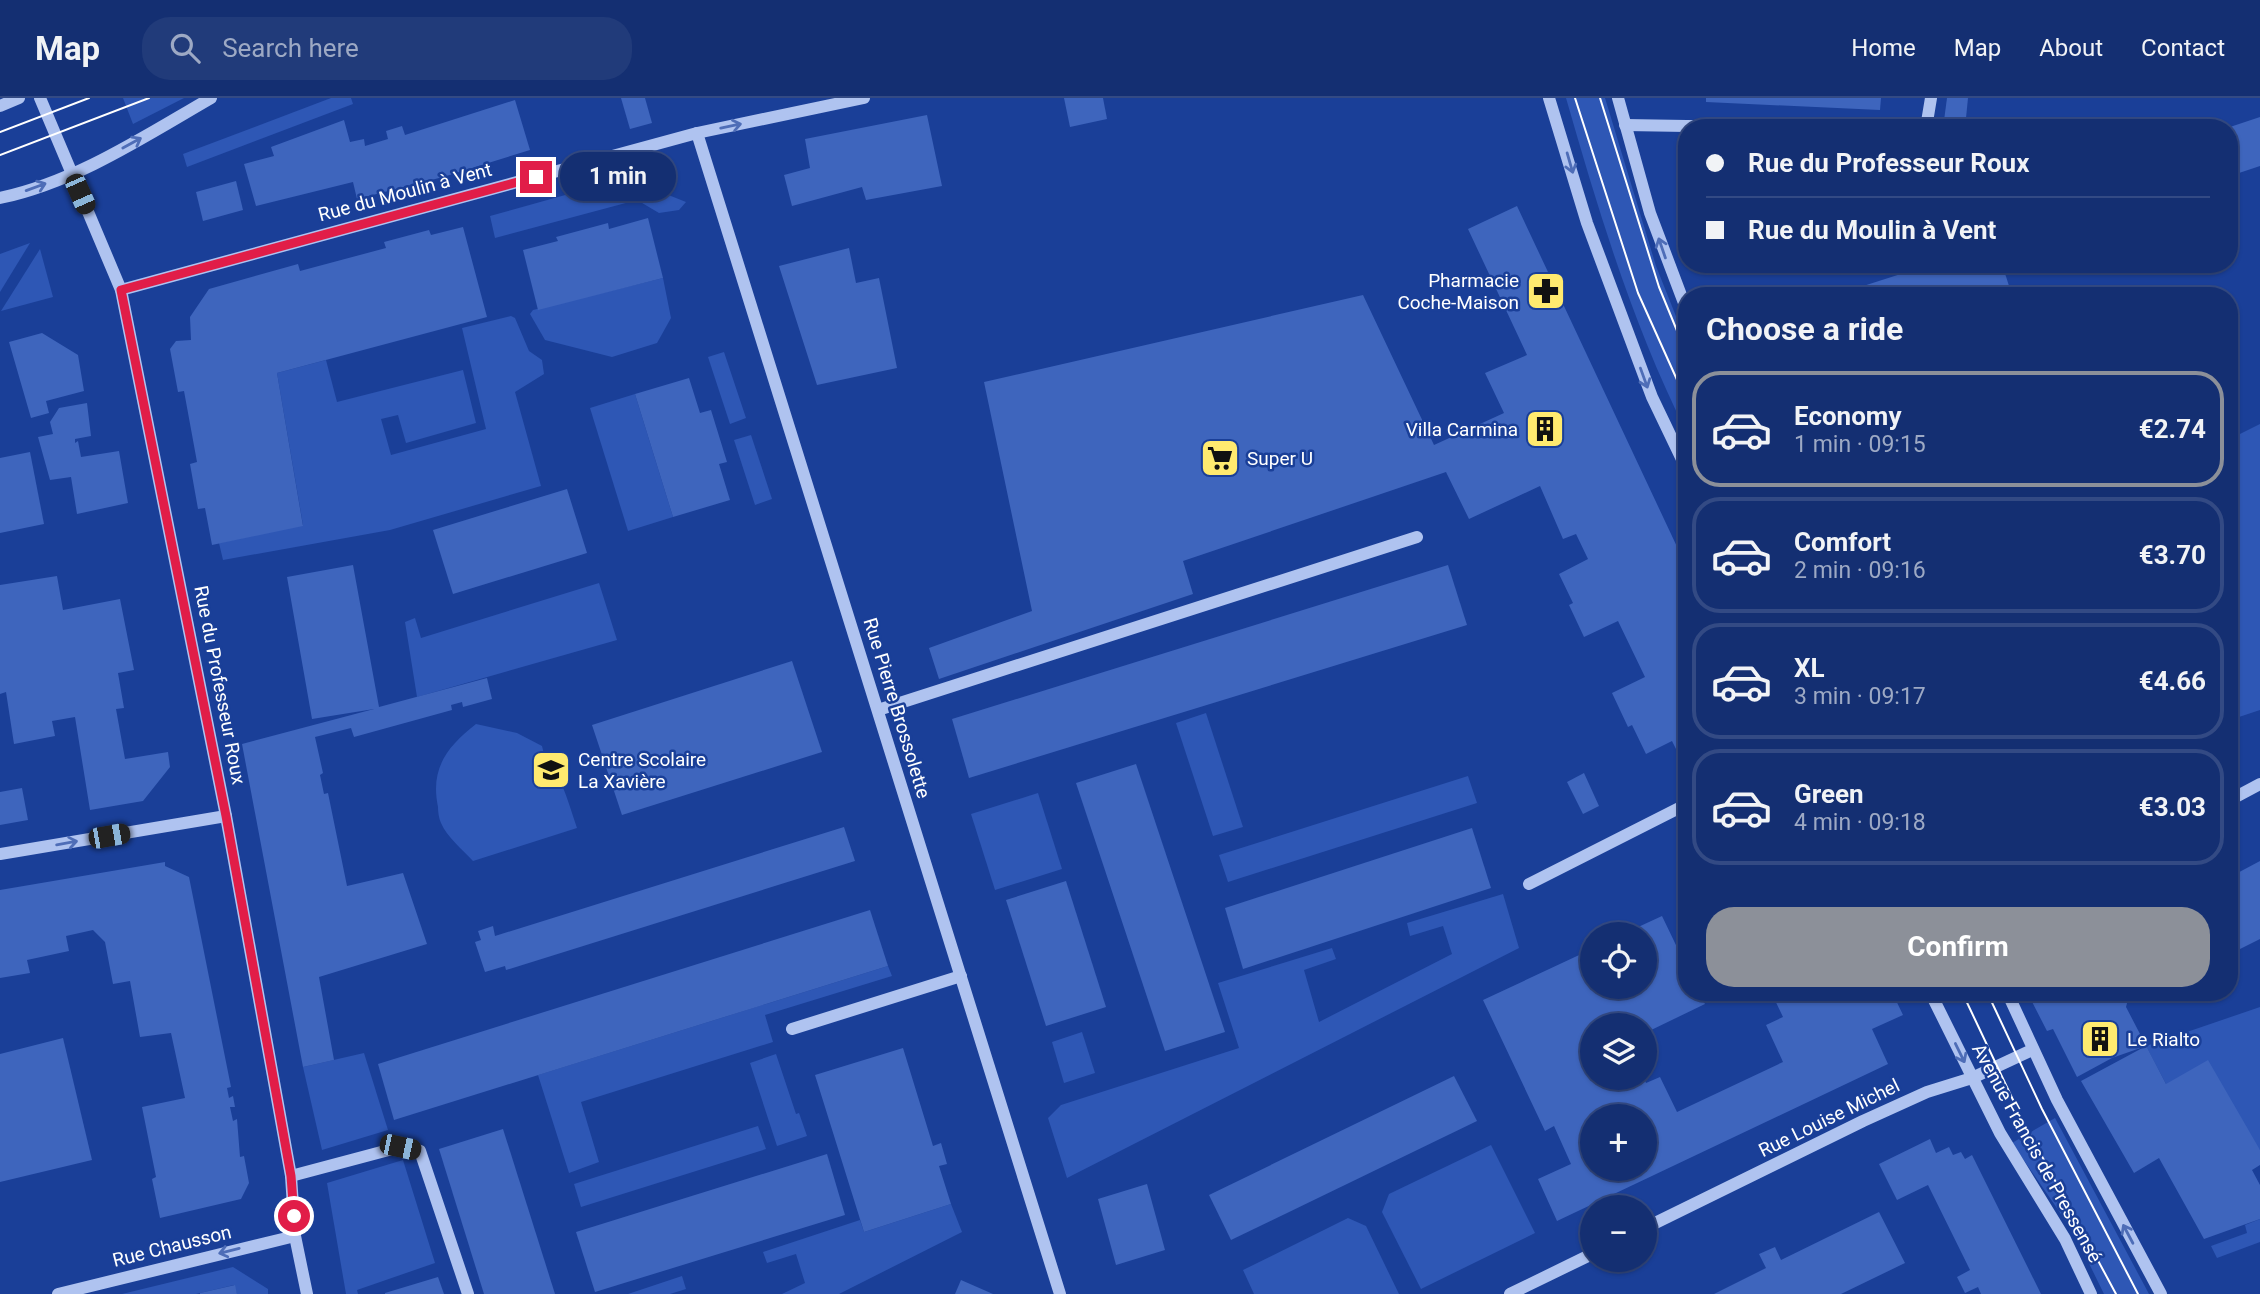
<!DOCTYPE html>
<html lang="en">
<head>
<meta charset="utf-8">
<style>
	body { margin:0; font-family:Roboto,sans-serif; background:#213b7a; color:#f1f3f6; height:100vh; display:flex; flex-direction:column; font-size:26px; white-space:nowrap }
	* { box-sizing:border-box; margin:0 }
	p { font-size:23px; color:#9da9c4 }
	.icon { flex:none; width:38px; height:38px; fill:none; stroke:currentColor; stroke-width:2; stroke-linecap:round; stroke-linejoin:round }
	.map { position:relative; flex:1; overflow:hidden }
	.drawer { position:absolute; left:1678px; top:189px; width:560px; height:714px; display:flex; flex-direction:column; background:#142f72; border-radius:28px; box-shadow:0 2px 5px #0004,0 0 0 2px #334a84 }
	.drawer>* { flex:none }
	.top-card { position:absolute; left:1678px; top:21px; width:560px; height:154px; border-radius:28px; box-shadow:0 2px 5px #0004,0 0 0 2px #334a84; display:grid; align-content:center; height:154px; padding:0 28px; background:#142f72 }
	.buttons { position:absolute; left:1580px; top:824px; display:grid; gap:14px }
	.buttons a { display:grid; place-items:center; width:77px; height:77px; border-radius:50%; background:#142f72; box-shadow:0 2px 5px #0004,0 0 0 2px #334a84; font-size:35px }
	.end { position:absolute; width:32px; height:32px; margin:-16px; border:9px solid #e11d48; background:#fff; box-shadow:0 0 0 4px #fff }
	.from { border-radius:50% }
	.bubble { position:absolute; height:49px; border-radius:24px; background:#142f72; box-shadow:0 2px 5px #0004,0 0 0 2px #334a84; font-size:23px; font-weight:700; line-height:49px; text-align:center }
	.car { position:absolute; width:21px; height:42px; margin:-21px -10px; border-radius:9px; box-shadow:0 0 5px 2px #0007; background:linear-gradient(#222 24%,#8ab4d8 0 40%,#222 0 76%,#8ab4d8 0 86%,#222 0) }
	.top-card b { display:flex; align-items:center; gap:24px; height:66px; font-size:26px }
	.top-card b+b { border-top:2px solid #334a84 }
	.top-card i { width:18px; height:18px; background:#f1f3f6 }
	ul { padding:0; list-style:none }
	li { display:flex; align-items:center; gap:21px; height:116px; margin:0 14px 10px; padding:0 14px; border:4px solid #334a84; border-radius:28px }
	li div { flex:1 }
	li b { display:block; font-size:26px }
	li em { font-style:normal; font-weight:700 }
	li.on { border-color:#8c9099 }
	li>.icon { width:63px; height:63px; stroke-width:1.5 }
	h2 { padding:0 28px; font-size:32px; line-height:84px }
	.cta { display:flex; gap:14px; margin-top:auto; padding:14px 28px }
	.cta a { flex:1; height:80px; border-radius:28px; background:#8c9099; color:#fff; font-size:28px; font-weight:700; line-height:80px; text-align:center }
	header { display:flex; align-items:center; gap:42px; box-sizing:border-box; height:98px; padding:0 35px; background:#142f72; border-bottom:2px solid #334a84 }
	header strong { font-size:33px }
	nav { display:flex; gap:38px; margin-inline-start:auto; font-size:24px }
	.search { width:490px; height:63px; background:#213b7a; display:flex; align-items:center; gap:18px; box-sizing:border-box; padding:0 24px; border-radius:28px; color:#9da9c4; font-size:26px }
	.map>svg:first-child { display:block }
</style>
</head>
<body>
<header>
<strong>Map</strong>
<div class="search"><svg class="icon" aria-label="search" viewBox="0 0 24 24"><circle cx="10" cy="10" r="6"/><path d="M15 15l6 6"/></svg>Search here</div>
<nav><a>Home</a><a>Map</a><a>About</a><a>Contact</a></nav>
</header>
<div class="map">
<svg width="2260" height="1196" viewBox="0 0 2260 1196">
	<rect width="100%" height="100%" fill="#1a3f98"/>
	<!-- green -->
	<g fill="#2e57b5">
		<path d="M123,0H184L133,26Z"/>
		<path d="M331,0H351L353,6L187,69L183,56Z"/>
		<path d="M1566,0H1605L1656,168L1687,246V335C1633,228 1599,115 1566,0Z"/>
		<path d="M626,80L686,104L679,112L659,115L637,102L495,140L490,118Z"/>
		<path d="M30,145L0,194V156Z"/>
		<path d="M40,151L53,199L1,213Z"/>
		<path d="M663,180L671,220L657,245L612,259L545,242L530,216L533,212Z"/>
		<path d="M511,218L515,220L529,253L542,262L544,276L515,294L541,388L390,432L223,462L219,445L303,427L277,275L326,262L337,304L463,272L476,325L406,345L398,317L381,321L391,357L486,331L462,230Z"/>
		<path d="M724,254L746,320L730,326L708,259Z"/>
		<path d="M635,296L673,419L628,433L590,310Z"/>
		<path d="M2260,326V612L2230,622V341Z"/>
		<path d="M751,337L772,401L755,407L734,342Z"/>
		<path d="M599,485L617,542L417,599L405,524L415,520L421,540Z"/>
		<path d="M1206,615L1243,729L1213,738L1176,625Z"/>
		<path d="M476,626L517,635L542,648C545,664 555,673 562,687C568,701 572,716 577,730L473,763C462,751 447,739 441,725C439,721 438,714 438,709C430,670 447,649 476,626Z"/>
		<path d="M1468,678L1477,705L1228,784L1219,757Z"/>
		<path d="M1038,695L1062,771L995,792L971,716Z"/>
		<path d="M1503,796L1519,850L1067,1080L1048,1020L1061,1007L1239,950L1218,885L1332,850L1336,861L1304,872L1319,924L1452,856L1443,828L1410,838L1407,825Z"/>
		<path d="M888,868L892,878L765,917L773,944L581,1004L599,1064L569,1075L538,977Z"/>
		<path d="M2260,909V1052L2166,986L2146,948Z"/>
		<path d="M1082,934L1095,975L1064,985L1052,944Z"/>
		<path d="M364,955L388,1032L322,1052L303,969Z"/>
		<path d="M776,956L796,1016L799,1015L807,1038L777,1048L750,965Z"/>
		<path d="M2055,1020L2149,1196H2104L2074,1135L2012,1045Z"/>
		<path d="M758,1028L766,1051L581,1109L574,1086Z"/>
		<path d="M1491,1047L1535,1135L1421,1191L1382,1114L1389,1096Z"/>
		<path d="M403,1062L435,1165L357,1192L358,1196H346L327,1085Z"/>
		<path d="M951,1106L962,1134L839,1196H782L805,1185L796,1156L767,1165L763,1154L860,1122L864,1134Z"/>
		<path d="M1348,1120L1366,1128L1399,1196H1254L1243,1172Z"/>
		<path d="M2260,1121V1144L2217,1160L2211,1148L2247,1135L2245,1127Z"/>
		<path d="M233,1169L268,1191V1196H237L234,1187L196,1196H122Z"/>
		<path d="M682,1178L686,1191L670,1196H628Z"/>
	</g>
	<!-- building -->
	<g fill="#3e65bd" fill-rule="evenodd">
		<path d="M621,0H645L652,25L630,31Z"/>
		<path d="M1064,0H1103L1107,21L1070,29Z"/>
		<path d="M1706,0H1881L1880,12L1706,4Z"/>
		<path d="M1947,0H1968L1965,30H1943Z"/>
		<path d="M515,2L530,52L443,79L357,101L353,84L256,108L244,66L274,58L271,49L344,22L350,44L364,41L365,48L388,41L386,33L402,28L405,37Z"/>
		<path d="M927,17L942,88L866,102L862,89L792,108L784,77L810,70L805,41Z"/>
		<path d="M2260,19V68L2230,78V29Z"/>
		<path d="M236,83L243,112L203,123L196,94Z"/>
		<path d="M1517,108L1687,470V663L1683,665L1672,643L1646,656L1632,627L1628,629L1612,595L1645,579L1618,523L1584,539L1569,507L1573,505L1559,476L1588,461L1576,436L1563,441L1540,388L1469,421L1446,374L1183,463L1193,496L939,581L929,550L1032,513L984,284L1363,197L1434,347L1504,315L1485,275L1527,257L1468,131Z"/>
		<path d="M648,120L663,180L538,212L523,152L558,143L556,139L608,125L609,131Z"/>
		<path d="M463,129L487,219L277,275L303,428L212,447L205,410L198,411L190,366L197,364L184,293L178,294L170,251L176,243L191,242L190,219L209,191L298,166L300,173L386,150L384,144L429,132L431,137Z"/>
		<path d="M849,150L856,185L879,180L897,270L817,287L779,168Z"/>
		<path d="M1932,166H2002L2010,191L1989,198H1832Z"/>
		<path d="M42,235L78,257L84,293L46,303L49,315L31,320L9,244Z"/>
		<path d="M689,280L700,315L711,312L727,364L719,366L730,402L673,419L635,296Z"/>
		<path d="M87,305L91,338L75,341V345L78,343L81,359L119,353L128,405L77,416L71,379L50,382L38,339L53,336L50,324L59,310Z"/>
		<path d="M30,354L44,426L0,435V360Z"/>
		<path d="M567,391L587,455L453,496L433,432Z"/>
		<path d="M353,467L379,609L487,580L492,601L463,609L462,604L451,607L452,612L354,639L351,630L315,639L323,675L320,677L324,696L328,695L347,788L403,775L427,846L319,879L334,962L303,969L242,646L374,611L312,621L287,479Z"/>
		<path d="M1448,467L1467,527L969,680L952,621Z"/>
		<path d="M57,478L63,512L120,501L134,572L118,575L124,610L116,611L125,661L168,654L170,669L143,703L90,712L75,619L52,623L55,638L14,646L6,594L0,596V487Z"/>
		<path d="M792,563L822,654L622,717L592,627Z"/>
		<path d="M1136,666L1225,934L1165,953L1076,685Z"/>
		<path d="M1584,675L1599,708L1583,716L1567,684Z"/>
		<path d="M22,690L28,722L0,727V694Z"/>
		<path d="M844,729L855,763L506,872L505,868L485,874L475,844L481,842L478,833L493,828L495,838Z"/>
		<path d="M1472,730L1491,790L1243,871L1225,810Z"/>
		<path d="M2260,763V841L2230,856V779Z"/>
		<path d="M165,764V768L189,779L231,989L227,990L229,1000L233,998L235,1009H230L233,1023L237,1021L240,1059L244,1058L249,1085L241,1101L160,1120L152,1081L156,1079L142,1009L185,1000L171,935L140,939L130,883L113,886L105,844L93,832L66,838L69,853L27,862L30,875L0,880V792Z"/>
		<path d="M1066,783L1106,909L1046,928L1006,802Z"/>
		<path d="M870,812L888,868L394,1022L378,966Z"/>
		<path d="M1662,818L1687,870V894H1699L1705,906L1645,935V928H1592V980H1644L1646,985L1660,979L1677,1014L1783,964L1766,927L1783,919L1771,894H1892L1903,917L1872,931L1888,966L1557,1123L1538,1081L1571,1066L1554,1028L1545,1033L1483,902L1592,851V889H1645V836H1623ZM1592,1018H1645V1071H1592Z"/>
		<path d="M2027,894H2130L2126,909L2166,986L2208,962L2260,1052V1067L2252,1072L2260,1087V1121L2204,1141L2159,1060L2134,1075L2081,983L2146,948L2112,960L2077,979L2053,931L2047,933Z"/>
		<path d="M63,940L92,1062L0,1084V956Z"/>
		<path d="M903,950L933,1048L941,1045L947,1066L939,1068L951,1106L864,1134L815,977Z"/>
		<path d="M1454,978L1477,1023L1231,1142L1209,1097Z"/>
		<path d="M503,1031L555,1196H484L439,1051Z"/>
		<path d="M1930,1041L1936,1055L1949,1049L1953,1057L1961,1054L1965,1061L1972,1057L2041,1196H1981L1978,1189L1965,1195L1957,1179L1970,1172L1928,1087L1897,1102L1879,1066Z"/>
		<path d="M827,1056L845,1117L595,1194L576,1134Z"/>
		<path d="M1147,1086L1165,1152L1116,1167L1098,1101Z"/>
		<path d="M1879,1114L1905,1165L1841,1196H1714L1766,1170L1759,1156L1775,1149L1781,1162Z"/>
		<path d="M438,1179L444,1196H385V1195Z"/>
		<path d="M961,1182L993,1196H955Z"/>
		<path d="M235,1187L237,1196H200V1195Z"/>
	</g>
	<g fill="none" stroke-linecap="round" stroke-linejoin="round">
		<!-- minor -->
		<g stroke="#afc3f0" stroke-width="12">
			<path d="M40,0L121,192L226,718L291,1078L295,1138L307,1196"/>
			<path d="M1549,0L1587,125L1652,299L1687,372"/>
			<path d="M1618,0L1650,115L1687,213"/>
			<path d="M0,8L19,0"/>
			<path d="M1625,27L1810,30"/>
			<path d="M1926,30L1931,0"/>
			<path d="M697,35L1060,1196"/>
			<path d="M0,100C76,84 145,38 211,0"/>
			<path d="M121,192L697,35L864,0"/>
			<path d="M878,612L1417,439"/>
			<path d="M2230,702L2260,686"/>
			<path d="M0,756L226,718"/>
			<path d="M1529,786L1687,706"/>
			<path d="M1930,894L2000,1035L2065,1141L2091,1196"/>
			<path d="M2007,894L2057,1002L2161,1196"/>
			<path d="M792,931L961,878"/>
			<path d="M291,1078L400,1049L420,1053L468,1196"/>
			<path d="M1645,1130L1863,1023L1927,994L1972,980L2032,952"/>
			<path d="M58,1196L295,1138"/>
			<path d="M1510,1196L1592,1156"/>
		</g>
		<!-- tram -->
		<g stroke="#fff" stroke-width="2">
			<path d="M1575,0L1638,195L1687,304"/>
			<path d="M1600,0L1659,189L1687,257"/>
			<path d="M0,34L89,0"/>
			<path d="M0,57L149,0"/>
			<path d="M1962,894L2023,1023L2116,1196"/>
			<path d="M1987,894L2042,1011L2138,1196"/>
		</g>
	</g>
	<!-- one-way arrows -->
	<defs><path id="oneway-shaft" d="M-6 0H5M1.5-3L5.5 0L1.5 3" fill="none" stroke-width="1.6" stroke-linecap="round" stroke-linejoin="round" transform="scale(1.75)"/></defs>
	<g stroke="#4e6db7">
		<use href="#oneway-shaft" transform="translate(731 28) rotate(-12)"/>
		<use href="#oneway-shaft" transform="translate(132 45) rotate(-29)"/>
		<use href="#oneway-shaft" transform="translate(1570 65) rotate(74)"/>
		<use href="#oneway-shaft" transform="translate(36 89) rotate(-20)"/>
		<use href="#oneway-shaft" transform="translate(1662 150) rotate(-109)"/>
		<use href="#oneway-shaft" transform="translate(1644 280) rotate(70)"/>
		<use href="#oneway-shaft" transform="translate(67 745) rotate(-10)"/>
		<use href="#oneway-shaft" transform="translate(1960 955) rotate(64)"/>
		<use href="#oneway-shaft" transform="translate(2128 1136) rotate(-118)"/>
		<use href="#oneway-shaft" transform="translate(229 1153) rotate(166)"/>
	</g>
	<g fill="none" stroke-linecap="round" stroke-linejoin="round">
		<!-- route -->
		<path stroke="#e11d48" stroke-width="9" d="M294,1118L291,1078L226,718L121,192L536,79"/>
	</g>
	<!-- icons -->
	<defs>
		<g id="pharmacy-square" transform="scale(2.0125)"><rect x="-9" y="-9" width="18" height="18" rx="4" fill="#ffea6f" stroke="#1a3f98"/><path d="M-2-6h4v4h4v4h-4v4h-4v-4h-4v-4h4Z" fill="#111"/></g>
		<g id="building-square" transform="scale(2.0125)"><rect x="-9" y="-9" width="18" height="18" rx="4" fill="#ffea6f" stroke="#1a3f98"/><path d="M-4-6H4V6H1V3H-1V6H-4ZM-2.5-4.3h1.7v1.8h-1.7ZM.8-4.3h1.7v1.8H.8ZM-2.5-1h1.7V.8h-1.7ZM.8-1h1.7V.8H.8Z" fill="#111"/></g>
		<g id="supermarket-square" transform="scale(2.0125)"><rect x="-9" y="-9" width="18" height="18" rx="4" fill="#ffea6f" stroke="#1a3f98"/><path d="M-6-5.5h2.5l.6 2H6L4.5 2H-2.5L-4.4-4H-6ZM-1.5 3.2a1.3 1.3 0 1 0 .1 0ZM3 3.2a1.3 1.3 0 1 0 .1 0Z" fill="#111"/></g>
		<g id="school-square" transform="scale(2.0125)"><rect x="-9" y="-9" width="18" height="18" rx="4" fill="#ffea6f" stroke="#1a3f98"/><path d="M0-5L7-2L0 1L-7-2ZM-4 1L0 2.5L4 1V4Q0 6-4 4Z" fill="#111"/></g>
	</defs>
	<g fill-rule="evenodd">
		<use href="#pharmacy-square" x="1546" y="193"/>
		<use href="#building-square" x="1545" y="331"/>
		<use href="#supermarket-square" x="1220" y="360"/>
		<use href="#school-square" x="551" y="672"/>
		<use href="#building-square" x="2100" y="941"/>
	</g>
	<g text-anchor="middle" dominant-baseline="central" stroke-width="5" stroke-linejoin="round" paint-order="stroke">
		<!-- street labels -->
		<g font-size="19" fill="#fff" stroke="#1a3f98">
			<text transform="translate(405 94) rotate(-15)">Rue du Moulin à Vent</text>
			<text transform="translate(220 587) rotate(79)">Rue du Professeur Roux</text>
			<text transform="translate(897 610) rotate(73)">Rue Pierre Brossolette</text>
			<text transform="translate(1829 1020) rotate(-26)">Rue Louise Michel</text>
			<text transform="translate(2037 1055) rotate(61)">Avenue Francis de Pressensé</text>
			<text transform="translate(172 1148) rotate(-14)">Rue Chausson</text>
		</g>
		<!-- poi labels -->
		<g font-size="19" fill="#fff" stroke="#1a3f98" text-anchor="start">
			<text x="1519" y="182" text-anchor="end">Pharmacie<tspan x="1519" dy="22">Coche-Maison</tspan></text>
			<text x="1518" y="331" text-anchor="end">Villa Carmina</text>
			<text x="1247" y="360">Super U</text>
			<text x="578" y="661">Centre Scolaire<tspan x="578" dy="22">La Xavière</tspan></text>
			<text x="2127" y="941">Le Rialto</text>
		</g>
	</g>
</svg>
<div class="buttons">
<a><svg class="icon" aria-label="locate" viewBox="0 0 24 24"><circle cx="12" cy="12" r="6"/><path d="M12 2v4M12 18v4M2 12h4M18 12h4"/></svg></a>
<a><svg class="icon" aria-label="layers" viewBox="0 0 24 24"><path d="M12 4l9 5-9 5-9-5zM3 14l9 5 9-5"/></svg></a>
<a>+</a>
<a>−</a>
</div>
<i class="end from" style="left:294px;top:1118px"></i>
<i class="end" style="left:536px;top:79px"></i>
<div class="bubble" style="left:560px;top:54px;width:116px">1 min</div>
<i class="car" style="left:80px;top:96px;rotate:156deg"></i>
<i class="car" style="left:109px;top:738px;rotate:80deg"></i>
<i class="car" style="left:400px;top:1049px;rotate:102deg"></i>
<div class="top-card">
<b><i class="from"></i>Rue du Professeur Roux</b>
<b><i></i>Rue du Moulin à Vent</b>
</div>
<section class="drawer">
<h2>Choose a ride</h2>
<ul>
<li class="on"><svg class="icon" aria-label="car" viewBox="0 0 24 24"><path d="M5 17H2v-5l4-1 3-4h7l3 4 3 1v5h-3M9 17h6M6 11h13"/><circle cx="7" cy="17" r="2"/><circle cx="17" cy="17" r="2"/></svg><div><b>Economy</b><p>1 min · 09:15</p></div><em>€2.74</em></li>
<li><svg class="icon" aria-label="car" viewBox="0 0 24 24"><path d="M5 17H2v-5l4-1 3-4h7l3 4 3 1v5h-3M9 17h6M6 11h13"/><circle cx="7" cy="17" r="2"/><circle cx="17" cy="17" r="2"/></svg><div><b>Comfort</b><p>2 min · 09:16</p></div><em>€3.70</em></li>
<li><svg class="icon" aria-label="car" viewBox="0 0 24 24"><path d="M5 17H2v-5l4-1 3-4h7l3 4 3 1v5h-3M9 17h6M6 11h13"/><circle cx="7" cy="17" r="2"/><circle cx="17" cy="17" r="2"/></svg><div><b>XL</b><p>3 min · 09:17</p></div><em>€4.66</em></li>
<li><svg class="icon" aria-label="car" viewBox="0 0 24 24"><path d="M5 17H2v-5l4-1 3-4h7l3 4 3 1v5h-3M9 17h6M6 11h13"/><circle cx="7" cy="17" r="2"/><circle cx="17" cy="17" r="2"/></svg><div><b>Green</b><p>4 min · 09:18</p></div><em>€3.03</em></li>
</ul>
<div class="cta"><a>Confirm</a></div>
</section>
</div>
</body>
</html>
